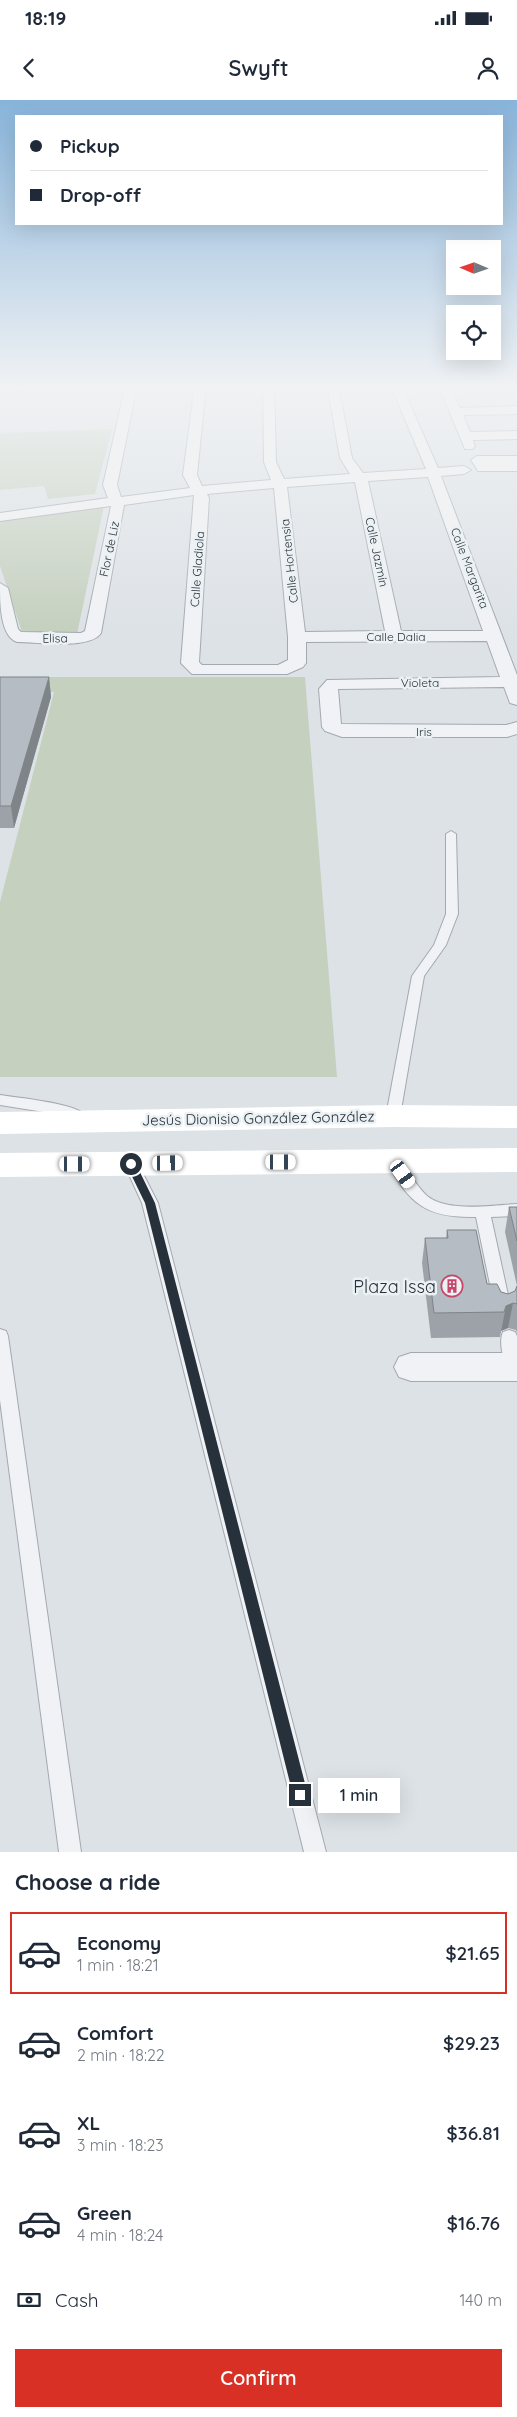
<!DOCTYPE html>
<html lang="en">
<head>
<meta charset="utf-8">
<style>
	body { margin:0; font-family:Quicksand,sans-serif; background:#f6f6f7; color:#1f2937; height:100vh; display:flex; flex-direction:column; font-size:19px; white-space:nowrap }
	* { box-sizing:border-box; margin:0 }
	p { font-size:16px; color:#747a83 }
	.icon { flex:none; width:28px; height:28px; fill:none; stroke:currentColor; stroke-width:2; stroke-linecap:round; stroke-linejoin:round }
	.map { position:relative; height:1752px; overflow:hidden }
	.details { display:flex; flex-direction:column; background:#fff; flex:1 }
	.details>* { flex:none }
	.banner { position:absolute; left:15px; top:15px; width:488px; height:110px; border-radius:0px; box-shadow:0 5px 20px #0002; display:grid; align-content:center; height:110px; padding:0 15px; background:#fff }
	.needle { width:32px; rotate:272deg }
	.tools { position:absolute; left:446px; top:140px; display:grid; gap:10px }
	.tools a { display:grid; place-items:center; width:55px; height:55px; border-radius:0px; background:#fff; box-shadow:0 5px 20px #0002; font-size:25px }
	.end { position:absolute; width:22px; height:22px; margin:-11px; border:6px solid #27313c; background:#fff; box-shadow:0 0 0 2px #fff }
	.from { border-radius:50% }
	.bubble { position:absolute; height:35px; border-radius:0px; background:#fff; box-shadow:0 5px 20px #0002; font-size:16px; font-weight:600; line-height:35px; text-align:center }
	.car { position:absolute; width:15px; height:30px; margin:-15px -8px; border-radius:6px; box-shadow:0 0 4px 1px #0007; background:linear-gradient(#fff 24%,#345 0 40%,#fff 0 76%,#345 0 86%,#fff 0) }
	.banner b { display:flex; align-items:center; gap:18px; height:48px; font-size:19px }
	.banner b+b { border-top:1px solid #e0e1e3 }
	.banner i { width:12px; height:12px; background:#1f2937 }
	ul { padding:0; list-style:none }
	li { display:flex; align-items:center; gap:15px; height:82px; margin:0 10px 8px; padding:0 5px; border:2px solid transparent; border-radius:0px }
	li div { flex:1 }
	li b { display:block; font-size:19px }
	li em { font-style:normal; font-weight:600 }
	li.on { border-color:#d93025 }
	li>.icon { width:45px; height:45px; stroke-width:1.5 }
	h2 { padding:0 15px; font-size:22px; line-height:60px }
	.pay { display:flex; align-items:center; gap:12px; height:55px; padding:0 15px; font-size:19px }
	.pay p { margin-inline-start:auto }
	.button { display:flex; gap:10px; margin-top:auto; padding:10px 15px }
	.button a { flex:1; height:58px; border-radius:0px; background:#d93025; color:#fff; font-size:20px; font-weight:600; line-height:58px; text-align:center }
	.status { display:flex; justify-content:space-between; align-items:center; height:35px; padding:0 25px; background:#fff; direction:ltr }
	.status svg { height:14px; fill:currentColor }
	header { display:flex; justify-content:space-between; align-items:center; height:65px; padding:0 15px; background:#fff; font-size:22px; font-weight:600 }
	.map>svg:first-child { display:block }
</style>
</head>
<body>
<div class="status"><b>18:19</b><svg viewBox="0 0 49 12"><path d="M0 12V9h3v3zM5 12V6h3v6zM10 12V3h3v9zM15 12V0h3v12zM26 1h20v11H26zM47 4h2v5h-2z"/></svg></div>
<header><svg class="icon" aria-label="back" viewBox="0 0 24 24"><path d="M15 5l-7 7 7 7"/></svg>Swyft<svg class="icon" aria-label="person" viewBox="0 0 24 24"><circle cx="12" cy="8" r="4"/><path d="M4 21q1-7 8-7t8 7"/></svg></header>
<div class="map">
<svg width="517" height="1752" viewBox="0 0 517 1752">
	<rect width="100%" height="100%" fill="#dde2e6"/>
	<!-- green -->
	<g fill="#c5d0bf">
		<path d="M112,329L95,394L48,399L44,386L0,390V333Z"/>
		<path d="M104,406L77,534L23,535L0,466V420Z"/>
		<path d="M0,577H305L337,977H0V802L54,592L0,591Z"/>
	</g>
	<g fill="none" stroke-linecap="round" stroke-linejoin="round">
		<!-- service casing -->
		<g stroke="#a3a9b0" stroke-width="2">
			<g id="service">
				<path d="M451,731L456,734L458,814L446,845L424,876L400,1016L398,1019H388L386,1016L412,876L434,845L446,814V734Z"/>
				<path d="M0,995C17,998 79,1003 87,1017L85,1020L80,1022L63,1015L0,1005Z"/>
				<path d="M393,1056L398,1057C407,1069 415,1084 426,1095C446,1113 492,1105 517,1104V1116L491,1117L510,1204L508,1209L502,1211L496,1209L494,1204L476,1117C425,1118 410,1104 386,1061L388,1057Z"/>
				<path d="M131,1059L136,1060L158,1103L326,1752H304L142,1103L124,1064L126,1060Z"/>
				<path d="M0,1229L6,1231L8,1236L81,1752H59L0,1300Z"/>
				<path d="M509,1230L515,1232L517,1236V1274L509,1272C504,1263 498,1242 503,1232Z"/>
			</g>
		</g>
		<!-- minor casing -->
		<g stroke="#a3a9b0" stroke-width="2">
			<g id="minor">
				<path d="M131,284H145L136,290L117,385L121,397L190,388L183,375L195,284H206L197,375L202,386L271,380L264,362L263,284H274L276,362L284,379L350,374L340,358L327,284H338L352,358L363,373L426,369L390,284H401L438,368L464,366L471,370L464,374L441,376L517,575V605L510,603L504,587L338,589L341,624L506,625L517,622V634L507,637H342L325,631L322,627L319,589L327,580L500,577L487,541L306,542V563L303,567L287,574H192L181,563L194,395L124,405L101,533C90,550 37,542 17,542C0,536 0,503 0,483L8,488L18,529L21,532L81,533L85,531L111,406L0,421V413L108,398L103,385L125,288ZM428,377L483,531H401L368,381ZM355,382L385,531L305,532L287,387ZM274,388L288,537V560L278,565H202L199,562L209,398L207,394Z"/>
				<path d="M438,284H449L460,308L517,306V314L463,315L470,332L517,331V339L473,340L475,346L473,349H465Z"/>
				<path d="M477,356H517V371H478L471,360Z"/>
				<path d="M411,1253H517V1281H411L399,1277L394,1267L399,1257Z"/>
			</g>
		</g>
		<!-- tertiary casing -->
		<g stroke="#a3a9b0" stroke-width="1">
			<path id="tertiary" d="M17,284H47L41,288L0,294V286Z"/>
		</g>
		<!-- service -->
		<use href="#service" fill="#f0f2f5" fill-rule="evenodd"/>
		<!-- minor -->
		<use href="#minor" fill="#f0f2f5" fill-rule="evenodd"/>
		<!-- tertiary -->
		<use href="#tertiary" fill="#f0f2f5" fill-rule="evenodd"/>
		<!-- secondary -->
		<g fill="#fff" fill-rule="evenodd">
			<path d="M393,1005L517,1006V1028L393,1027L0,1034V1012Z"/>
			<path d="M517,1048V1072L0,1077V1053Z"/>
		</g>
	</g>
	<!-- wall -->
	<g fill="#9ca2a8">
		<path d="M0,577H49L51,597L14,728H0Z"/>
		<path d="M509,1107H517V1233L516,1230L508,1228L501,1231L500,1237L431,1238L422,1163L425,1138H446L447,1130L487,1184L501,1192L508,1194L515,1191L517,1186L505,1132Z"/>
	</g>
	<!-- shaded-wall -->
	<g fill="#7f8488">
		<path d="M49,577L51,597L14,728L11,706Z"/>
		<path d="M513,1203L508,1228L501,1231L500,1237L506,1206Z"/>
	</g>
	<!-- building -->
	<g fill="#b5bcc3" stroke="#7f8488">
		<path d="M0,577H49L11,706H0Z"/>
		<path d="M509,1107H517V1141Z"/>
		<path d="M447,1130H476L487,1184H497L501,1192L508,1194L515,1191L517,1186V1204L513,1203L506,1206L504,1212L434,1213L425,1138H448Z"/>
	</g>
	<!-- sky -->
	<linearGradient id="sky" x2="0" y2="1"><stop stop-color="#88b4da"/><stop offset="0.54" stop-color="#f0f2f4"/><stop offset="1" stop-color="#f0f2f4" stop-opacity="0"/></linearGradient>
	<rect width="517" height="529" fill="url(#sky)"/>
	<!-- route -->
	<path fill="#27313c" d="M131,1060L136,1064L155,1103L308,1695L306,1700L300,1702L295,1700L293,1695L145,1103L126,1064Z"/>
	<!-- icons -->
	<defs>
		<g id="building-ring" transform="scale(1.125)"><circle r="9.5" fill="#ecf1f4" stroke="#c84669" stroke-width="1.5"/><path d="M-4-6H4V6H1V3H-1V6H-4ZM-2.5-4.3h1.7v1.8h-1.7ZM.8-4.3h1.7v1.8H.8ZM-2.5-1h1.7V.8h-1.7ZM.8-1h1.7V.8H.8Z" fill="#c84669"/></g>
	</defs>
	<g fill-rule="evenodd">
		<use href="#building-ring" x="452" y="1186"/>
	</g>
	<g text-anchor="middle" dominant-baseline="central" stroke-width="5" stroke-linejoin="round" paint-order="stroke">
		<!-- far-street labels -->
		<g font-size="12" fill="#27313c" stroke="#ecf1f4">
			<text transform="translate(109 449) rotate(-78)">Flor de Liz</text>
			<text transform="translate(377 452) rotate(78)">Calle Jazmín</text>
			<text transform="translate(289 461) rotate(-96)">Calle Hortensia</text>
			<text transform="translate(470 468) rotate(69)">Calle Margarita</text>
			<text transform="translate(197 469) rotate(-86)">Calle Gladiola</text>
			<text x="396" y="536">Calle Dalia</text>
			<text transform="translate(55 538) rotate(-1)">Elisa</text>
			<text x="420" y="582">Violeta</text>
			<text x="424" y="631">Iris</text>
		</g>
		<!-- street labels -->
		<g font-size="15" fill="#27313c" stroke="#ecf1f4">
			<text transform="translate(258 1018) rotate(-1)">Jesús Dionisio González González</text>
		</g>
		<!-- near-poi labels -->
		<g font-size="18" fill="#27313c" stroke="#ecf1f4" text-anchor="end">
			<text x="436" y="1186">Plaza Issa</text>
		</g>
	</g>
</svg>
<div class="tools">
<a><svg class="needle" viewBox="-14 -14 28 28"><path d="M0-13l5 13h-10z" fill="#e53935"/><path d="M0 13l5-13h-10z" fill="#747a83"/></svg></a>
<a><svg class="icon" aria-label="locate" viewBox="0 0 24 24"><circle cx="12" cy="12" r="6"/><path d="M12 2v4M12 18v4M2 12h4M18 12h4"/></svg></a>
</div>
<i class="end from" style="left:131px;top:1064px"></i>
<i class="end" style="left:300px;top:1695px"></i>
<div class="bubble" style="left:318px;top:1678px;width:82px">1 min</div>
<i class="car" style="left:281px;top:1062px;rotate:90deg"></i>
<i class="car" style="left:168px;top:1063px;rotate:89deg"></i>
<i class="car" style="left:75px;top:1064px;rotate:90deg"></i>
<i class="car" style="left:403px;top:1074px;rotate:144deg"></i>
<div class="banner">
<b><i class="from"></i>Pickup</b>
<b><i></i>Drop-off</b>
</div>
</div>
<section class="details">
<h2>Choose a ride</h2>
<ul>
<li class="on"><svg class="icon" aria-label="car" viewBox="0 0 24 24"><path d="M5 17H2v-5l4-1 3-4h7l3 4 3 1v5h-3M9 17h6M6 11h13"/><circle cx="7" cy="17" r="2"/><circle cx="17" cy="17" r="2"/></svg><div><b>Economy</b><p>1 min · 18:21</p></div><em>$21.65</em></li>
<li><svg class="icon" aria-label="car" viewBox="0 0 24 24"><path d="M5 17H2v-5l4-1 3-4h7l3 4 3 1v5h-3M9 17h6M6 11h13"/><circle cx="7" cy="17" r="2"/><circle cx="17" cy="17" r="2"/></svg><div><b>Comfort</b><p>2 min · 18:22</p></div><em>$29.23</em></li>
<li><svg class="icon" aria-label="car" viewBox="0 0 24 24"><path d="M5 17H2v-5l4-1 3-4h7l3 4 3 1v5h-3M9 17h6M6 11h13"/><circle cx="7" cy="17" r="2"/><circle cx="17" cy="17" r="2"/></svg><div><b>XL</b><p>3 min · 18:23</p></div><em>$36.81</em></li>
<li><svg class="icon" aria-label="car" viewBox="0 0 24 24"><path d="M5 17H2v-5l4-1 3-4h7l3 4 3 1v5h-3M9 17h6M6 11h13"/><circle cx="7" cy="17" r="2"/><circle cx="17" cy="17" r="2"/></svg><div><b>Green</b><p>4 min · 18:24</p></div><em>$16.76</em></li>
</ul>
<div class="pay"><svg class="icon" aria-label="cash" viewBox="0 0 24 24"><path d="M3 7h18v10H3z"/><circle cx="12" cy="12" r="2"/></svg>Cash<p>140 m</p></div>
<div class="button"><a>Confirm</a></div>
</section>
</body>
</html>
